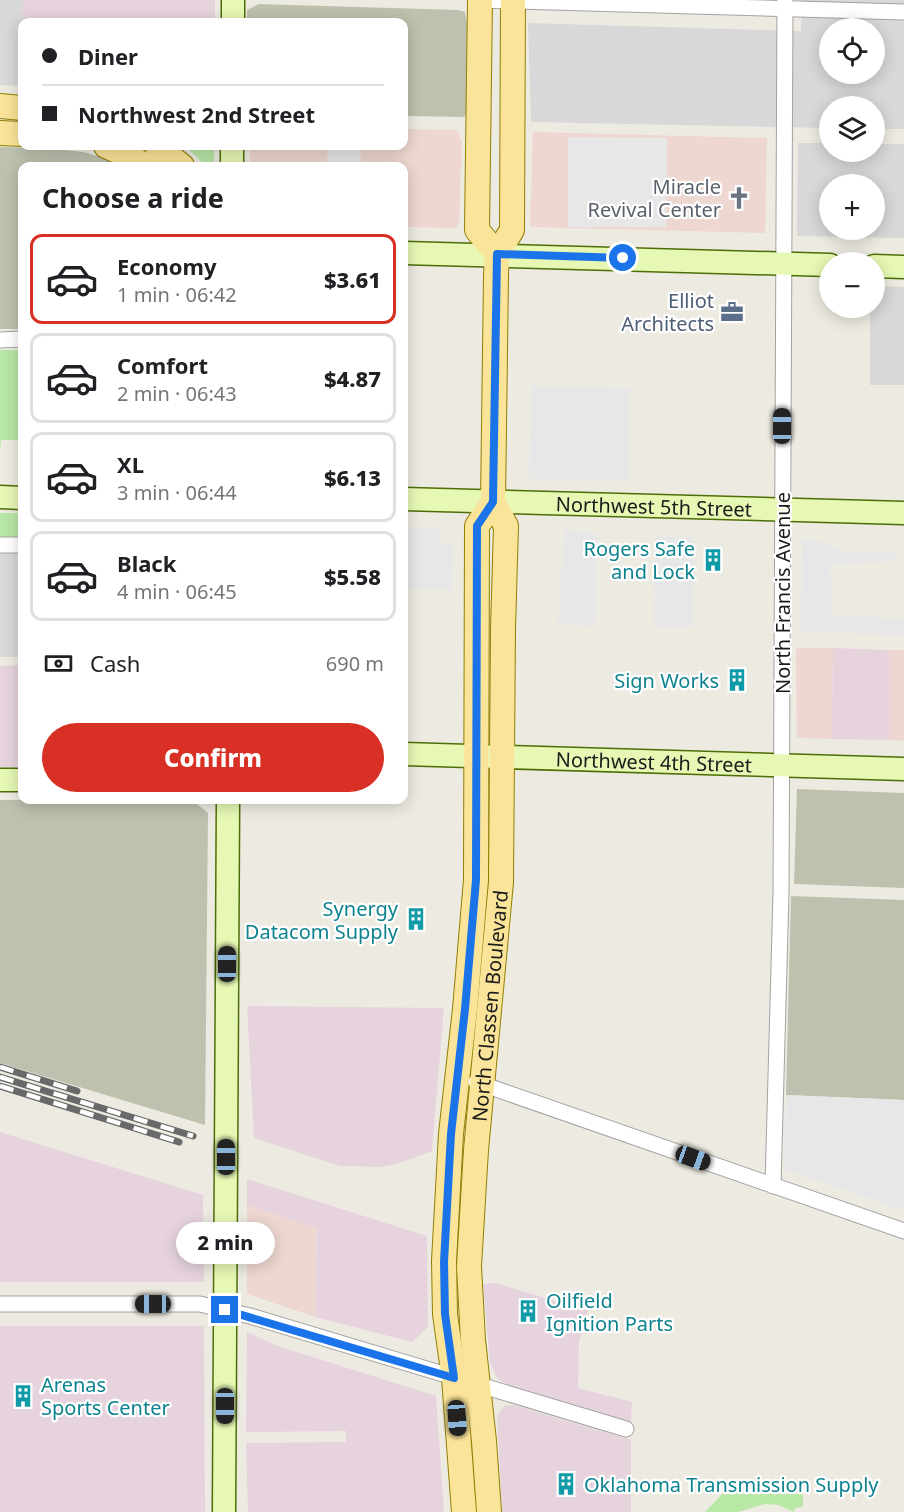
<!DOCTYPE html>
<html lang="en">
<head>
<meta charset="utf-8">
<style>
	body { margin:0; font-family:"Noto Sans",sans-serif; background:#f6f6f6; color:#202124; height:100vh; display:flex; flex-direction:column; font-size:22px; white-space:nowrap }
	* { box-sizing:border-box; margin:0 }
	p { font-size:20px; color:#757577 }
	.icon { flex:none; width:33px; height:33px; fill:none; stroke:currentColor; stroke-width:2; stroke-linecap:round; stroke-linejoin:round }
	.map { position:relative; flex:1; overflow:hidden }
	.side { position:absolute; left:18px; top:162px; width:390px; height:642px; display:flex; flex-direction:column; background:#fff; border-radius:12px; box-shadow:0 3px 15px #0003 }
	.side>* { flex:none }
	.guide { position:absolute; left:18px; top:18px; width:390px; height:132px; border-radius:12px; box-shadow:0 3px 15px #0003; display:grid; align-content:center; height:132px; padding:0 24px; background:#fff }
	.controls { position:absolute; left:819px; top:18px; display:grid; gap:12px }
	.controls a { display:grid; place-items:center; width:66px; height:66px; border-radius:50%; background:#fff; box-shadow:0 3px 15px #0003; font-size:30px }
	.end { position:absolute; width:27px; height:27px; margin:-14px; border:8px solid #1a73e8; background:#fff; box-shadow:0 0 0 3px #fff }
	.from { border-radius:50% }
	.bubble { position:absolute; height:42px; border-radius:21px; background:#fff; box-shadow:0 3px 15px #0003; font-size:20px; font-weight:800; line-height:42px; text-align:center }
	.car { position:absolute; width:18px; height:36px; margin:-18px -9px; border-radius:8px; box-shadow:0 0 4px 2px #0007; background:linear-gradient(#222 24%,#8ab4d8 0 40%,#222 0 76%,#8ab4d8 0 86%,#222 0) }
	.guide b { display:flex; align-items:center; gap:21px; height:57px; font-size:22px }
	.guide b+b { border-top:2px solid #e0e0e0 }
	.guide i { width:15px; height:15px; background:#202124 }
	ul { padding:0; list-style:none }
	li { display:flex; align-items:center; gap:18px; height:90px; margin:0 12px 9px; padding:0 12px; border:3px solid #e0e0e0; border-radius:12px }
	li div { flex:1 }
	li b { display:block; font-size:22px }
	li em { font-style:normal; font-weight:800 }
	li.on { border-color:#d93025 }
	li>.icon { width:54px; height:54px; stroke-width:1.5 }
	h2 { padding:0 24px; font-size:27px; line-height:72px }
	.pay { display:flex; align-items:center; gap:15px; height:66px; padding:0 24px; font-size:22px }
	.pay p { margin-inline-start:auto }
	.button { display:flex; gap:12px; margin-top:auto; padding:12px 24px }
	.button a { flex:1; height:69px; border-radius:36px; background:#d93025; color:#fff; font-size:24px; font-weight:800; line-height:69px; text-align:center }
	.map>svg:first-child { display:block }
</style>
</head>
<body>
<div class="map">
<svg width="904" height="1512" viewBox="0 0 904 1512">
	<rect width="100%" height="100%" fill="#edebe1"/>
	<!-- residential -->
	<g fill="#d9d8d8" fill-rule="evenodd">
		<path d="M0,0H23L22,86L0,85Z"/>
		<path d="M802,0H904V129H875L874,106H830L829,128L531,122L528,23L801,31ZM830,28H874V74H830Z"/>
		<path d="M798,143H829L830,152H874L875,144H904V238L797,236ZM830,184H874V230H830Z"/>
		<path d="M875,286L904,287V385H870V308H874Z"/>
		<rect x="0" y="552" width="22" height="105"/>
	</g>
	<!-- commercial -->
	<g fill="#eed7d0">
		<path d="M404,129L457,130L462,142L459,223L456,228L404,227V166H250V146H404Z"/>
		<path d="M533,132L767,138L765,233L530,227Z"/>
		<path d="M796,648H833L832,739L797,738Z"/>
		<path d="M889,650H904V741L889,740Z"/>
		<path d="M247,1205L317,1227L315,1317L247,1294Z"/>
	</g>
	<!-- industrial -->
	<g fill="#e6d3de">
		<rect x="23" y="0" width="192" height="22"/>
		<path d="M833,648L889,650V740L832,739Z"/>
		<path d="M22,665V767H0V666Z"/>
		<path d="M247,1006L444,1008L432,1151L397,1164L380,1167L340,1166L254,1138Z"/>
		<path d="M0,1132L203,1195L204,1282H0Z"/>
		<path d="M247,1179L427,1236L428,1327L412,1342L315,1317L317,1228L247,1205Z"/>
		<path d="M496,1283L588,1311L579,1342L578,1388L632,1402L631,1422L507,1385L497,1378L490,1363L483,1284Z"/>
		<path d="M0,1326H204L205,1512H0Z"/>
		<path d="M247,1332L278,1346L436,1396L444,1512H248L246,1443L346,1442V1431L246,1432Z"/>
		<path d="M513,1405L631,1440V1512H502L497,1416L504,1406Z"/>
	</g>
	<!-- construction -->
	<g fill="#bdc1ad">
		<path d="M259,4L458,10L465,12L469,35L470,110L464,117L404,116V22H247V10Z"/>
		<path d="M0,147L56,149L83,152L101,157L121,166H22V329H0Z"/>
		<path d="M797,789L904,793V888L794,884Z"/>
		<path d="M0,800H192L208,813L205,1125L0,1063Z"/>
		<path d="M791,896L904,900V1100L786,1095Z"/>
	</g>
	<!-- grass -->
	<g fill="#b9e7a6">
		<path d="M185,146H214V166H206Z"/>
		<path d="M0,350H22V440H1L0,451Z"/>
		<rect x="0" y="513" width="22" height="26"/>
		<path d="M733,1483L744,1494H803V1507L795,1508L794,1512L779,1505L765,1504L738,1512H705Z"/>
	</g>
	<!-- parking -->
	<g fill="#e7e7e7">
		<path d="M568,137L667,138L666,227H568Z"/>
		<path d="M328,146H361L360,166H327Z"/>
		<path d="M531,386L630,388L629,481L529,479Z"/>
		<path d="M404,528L441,529L440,543H453L452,589L404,588Z"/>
		<path d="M564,531L597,533L595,626L558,625L560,565H563Z"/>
		<path d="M655,537H691L694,542L693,627H654Z"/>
		<path d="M802,539L829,543L843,553H898L897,561L830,564L832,615L904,619V635L801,632Z"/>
		<path d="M786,1095L904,1100V1211L784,1169Z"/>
	</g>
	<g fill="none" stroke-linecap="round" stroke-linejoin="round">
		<!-- street casing -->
		<g stroke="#a2a2a2" stroke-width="17">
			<g id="street">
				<path d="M479,0L904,12"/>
				<path d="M0,340L22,339"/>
				<path d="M0,545H22"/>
				<path d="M476,1082L904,1231"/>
				<path d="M773,1186L781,893L785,0"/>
				<path d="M0,1304H200L250,1316L626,1429"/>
			</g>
		</g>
		<!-- secondary casing -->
		<g stroke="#4d6e06" stroke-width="25">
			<g id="secondary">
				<path d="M233,22V0"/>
				<path d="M232,166V146"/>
				<path d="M404,253L830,265"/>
				<path d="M874,266L904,267"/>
				<path d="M0,497L22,498"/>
				<path id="s1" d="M404,499L904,513"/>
				<path id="s2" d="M404,754L904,769"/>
				<path d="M0,780H22"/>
				<path d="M224,1512L228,800"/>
			</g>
		</g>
		<!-- primary casing -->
		<g stroke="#907f02" stroke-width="26">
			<g id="primary">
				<path d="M480,0L477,230L497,254"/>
				<path d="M0,106L22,108"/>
				<path d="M0,133L22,134"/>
				<path d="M106,146L131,157L146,166"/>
				<path d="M157,146L182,166"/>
				<path d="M464,1512L454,1378L445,1314L444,1261L451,1134L465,1009L476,880L477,526L493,502"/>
				<path id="s3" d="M489,1512L484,1441L473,1340L469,1266L476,1150L501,882L503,629L506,526L493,502L496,276L497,254L512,230L513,0"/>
			</g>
		</g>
		<!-- street -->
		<use href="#street" stroke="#fff" stroke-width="15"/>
		<!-- secondary -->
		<use href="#secondary" stroke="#e6f8b4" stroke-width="22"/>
		<!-- primary -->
		<use href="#primary" stroke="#fae499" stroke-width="24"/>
		<!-- rail casing -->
		<g stroke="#696969" stroke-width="7">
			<g id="rail">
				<path d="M0,1067L77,1091"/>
				<path d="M0,1077L193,1136"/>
				<path d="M0,1086L179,1142"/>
			</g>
		</g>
		<!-- rail -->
		<use href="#rail" stroke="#fff" stroke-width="4.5" stroke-dasharray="14" stroke-linecap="butt"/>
	</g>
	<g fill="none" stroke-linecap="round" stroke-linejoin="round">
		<!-- route -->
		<path stroke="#1a73e8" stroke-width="8" d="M225,1310L454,1378L445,1314L444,1262L451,1134L465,1009L476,880L477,526L493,502L497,254L623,258"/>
	</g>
	<!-- icons -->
	<defs>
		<g id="church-bare" transform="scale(1.8)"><path d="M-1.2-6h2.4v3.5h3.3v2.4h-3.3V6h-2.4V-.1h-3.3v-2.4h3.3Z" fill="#6b7280" stroke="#fff" stroke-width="2.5" paint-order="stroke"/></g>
		<g id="office-bare" transform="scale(1.8)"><path d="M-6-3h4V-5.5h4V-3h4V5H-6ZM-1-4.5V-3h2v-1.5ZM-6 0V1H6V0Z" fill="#5c6f8a" stroke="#fff" stroke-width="2.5" paint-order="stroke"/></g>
		<g id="building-bare" transform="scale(1.8)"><path d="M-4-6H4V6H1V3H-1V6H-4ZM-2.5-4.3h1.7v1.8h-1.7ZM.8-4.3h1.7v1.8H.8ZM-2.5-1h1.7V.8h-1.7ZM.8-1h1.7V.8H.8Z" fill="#0f9aa8" stroke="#fff" stroke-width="2.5" paint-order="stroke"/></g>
	</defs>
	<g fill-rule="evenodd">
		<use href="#church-bare" x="739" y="198"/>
		<use href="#office-bare" x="732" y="312"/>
		<use href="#building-bare" x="713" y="560"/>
		<use href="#building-bare" x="737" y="680"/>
		<use href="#building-bare" x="416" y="919"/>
		<use href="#building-bare" x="528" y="1311"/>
		<use href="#building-bare" x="23" y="1396"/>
		<use href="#building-bare" x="566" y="1484"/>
	</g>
	<g text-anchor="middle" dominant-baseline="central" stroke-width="4.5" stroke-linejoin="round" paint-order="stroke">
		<!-- worship labels -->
		<g font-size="20" fill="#5b616d" stroke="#fff" text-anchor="end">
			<text x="721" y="186">Miracle<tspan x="721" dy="23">Revival Center</tspan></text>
		</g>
		<!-- service labels -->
		<g font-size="20" fill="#4e5e75" stroke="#fff" text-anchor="end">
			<text x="714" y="300">Elliot<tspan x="714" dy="23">Architects</tspan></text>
		</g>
		<!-- street labels -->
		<g font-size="20" fill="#1b1b1b" stroke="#fff">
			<text stroke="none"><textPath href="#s1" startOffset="250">Northwest 5th Street</textPath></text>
			<text transform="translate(782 593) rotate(-90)">North Francis Avenue</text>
			<text stroke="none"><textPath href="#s2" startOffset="250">Northwest 4th Street</textPath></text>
			<text stroke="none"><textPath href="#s3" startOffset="508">North Classen Boulevard</textPath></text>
		</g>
		<!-- culture labels -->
		<g font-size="20" fill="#0d838f" stroke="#fff" text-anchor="end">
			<text x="695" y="548">Rogers Safe<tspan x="695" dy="23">and Lock</tspan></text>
			<text x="719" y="680">Sign Works</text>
			<text x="398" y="908">Synergy<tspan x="398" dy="23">Datacom Supply</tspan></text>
			<text x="546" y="1300" text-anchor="start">Oilfield<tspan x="546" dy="23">Ignition Parts</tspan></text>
			<text x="41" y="1384" text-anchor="start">Arenas<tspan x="41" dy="23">Sports Center</tspan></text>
			<text x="584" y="1484" text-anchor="start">Oklahoma Transmission Supply</text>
		</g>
	</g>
</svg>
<div class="controls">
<a><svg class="icon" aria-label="locate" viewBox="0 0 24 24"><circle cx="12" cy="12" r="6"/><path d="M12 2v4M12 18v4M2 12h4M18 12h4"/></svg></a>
<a><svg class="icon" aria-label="layers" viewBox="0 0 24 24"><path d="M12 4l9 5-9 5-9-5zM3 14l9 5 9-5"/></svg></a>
<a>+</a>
<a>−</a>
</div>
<i class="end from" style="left:623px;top:258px"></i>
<i class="end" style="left:225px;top:1310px"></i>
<div class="bubble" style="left:176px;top:1222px;width:99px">2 min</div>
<i class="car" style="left:782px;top:426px;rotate:0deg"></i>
<i class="car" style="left:227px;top:964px;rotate:0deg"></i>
<i class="car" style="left:226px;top:1157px;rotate:0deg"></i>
<i class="car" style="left:693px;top:1158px;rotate:110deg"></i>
<i class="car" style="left:153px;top:1304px;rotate:270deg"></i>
<i class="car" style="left:225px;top:1406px;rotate:180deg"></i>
<i class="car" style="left:457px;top:1418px;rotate:176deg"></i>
<div class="guide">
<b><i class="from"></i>Diner</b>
<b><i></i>Northwest 2nd Street</b>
</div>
<section class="side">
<h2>Choose a ride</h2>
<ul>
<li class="on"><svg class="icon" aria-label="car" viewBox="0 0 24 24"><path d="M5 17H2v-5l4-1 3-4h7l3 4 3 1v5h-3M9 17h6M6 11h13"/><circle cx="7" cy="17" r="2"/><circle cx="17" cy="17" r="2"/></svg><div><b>Economy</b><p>1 min · 06:42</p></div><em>$3.61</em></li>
<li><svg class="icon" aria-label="car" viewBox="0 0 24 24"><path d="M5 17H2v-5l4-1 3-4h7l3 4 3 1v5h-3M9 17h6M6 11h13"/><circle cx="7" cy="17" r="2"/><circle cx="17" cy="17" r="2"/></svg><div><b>Comfort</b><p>2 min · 06:43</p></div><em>$4.87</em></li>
<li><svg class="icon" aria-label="car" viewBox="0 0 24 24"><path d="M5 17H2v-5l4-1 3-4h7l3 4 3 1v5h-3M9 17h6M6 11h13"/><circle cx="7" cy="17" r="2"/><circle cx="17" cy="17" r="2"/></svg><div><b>XL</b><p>3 min · 06:44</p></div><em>$6.13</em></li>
<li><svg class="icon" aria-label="car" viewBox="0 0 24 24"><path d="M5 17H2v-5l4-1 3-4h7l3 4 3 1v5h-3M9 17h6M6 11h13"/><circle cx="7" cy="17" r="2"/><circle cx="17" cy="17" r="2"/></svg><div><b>Black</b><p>4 min · 06:45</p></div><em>$5.58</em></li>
</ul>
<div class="pay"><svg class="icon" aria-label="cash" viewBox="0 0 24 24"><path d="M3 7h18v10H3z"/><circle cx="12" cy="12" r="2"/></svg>Cash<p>690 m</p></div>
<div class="button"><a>Confirm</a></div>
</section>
</div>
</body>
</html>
